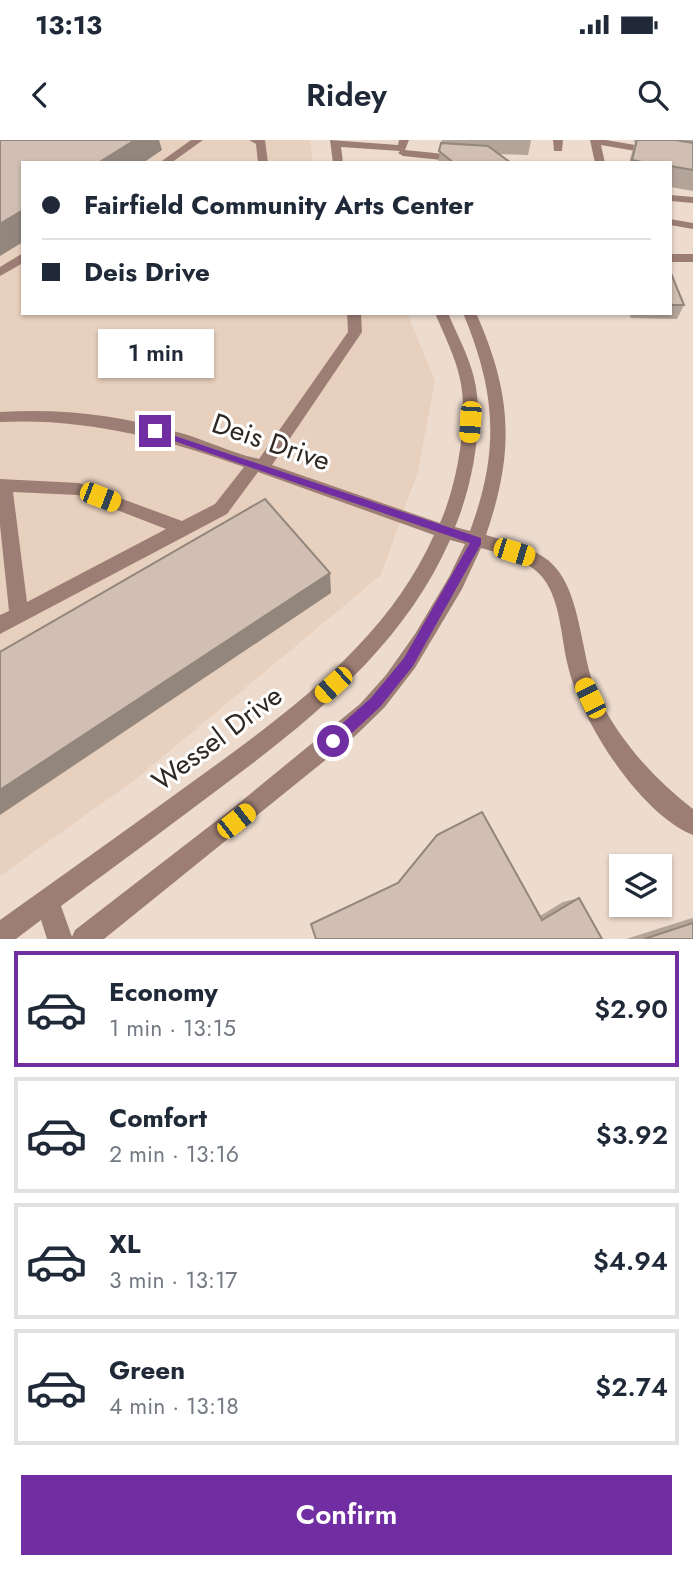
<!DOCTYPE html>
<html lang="en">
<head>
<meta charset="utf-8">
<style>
	body { margin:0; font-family:Jost,sans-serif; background:#f6f6f7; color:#1f2937; height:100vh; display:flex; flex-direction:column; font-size:26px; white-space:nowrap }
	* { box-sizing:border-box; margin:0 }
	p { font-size:23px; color:#747a83 }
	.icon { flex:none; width:38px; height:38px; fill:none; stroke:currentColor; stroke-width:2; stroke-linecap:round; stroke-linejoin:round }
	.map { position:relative; height:799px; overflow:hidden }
	.details { display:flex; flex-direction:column; background:#fff; flex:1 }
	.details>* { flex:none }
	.top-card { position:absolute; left:21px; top:21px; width:651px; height:154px; border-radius:0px; box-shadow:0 2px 5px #0004; display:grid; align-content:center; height:154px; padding:0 21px; background:#fff }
	.fabs { position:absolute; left:609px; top:714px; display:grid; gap:14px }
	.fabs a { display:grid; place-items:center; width:63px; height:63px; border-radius:0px; background:#fff; box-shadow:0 2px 5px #0004; font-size:35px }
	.end { position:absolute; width:32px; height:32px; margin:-16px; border:9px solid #712ea3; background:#fff; box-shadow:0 0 0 4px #fff }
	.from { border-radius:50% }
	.bubble { position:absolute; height:49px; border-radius:0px; background:#fff; box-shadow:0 2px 5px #0004; font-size:23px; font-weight:600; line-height:49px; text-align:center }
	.car { position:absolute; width:21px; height:42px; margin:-21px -10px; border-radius:9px; box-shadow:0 0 5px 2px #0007; background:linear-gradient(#f5c518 24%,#345 0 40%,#f5c518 0 76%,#345 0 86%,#f5c518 0) }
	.top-card b { display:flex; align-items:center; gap:24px; height:66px; font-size:26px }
	.top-card b+b { border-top:2px solid #e0e1e3 }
	.top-card i { width:18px; height:18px; background:#1f2937 }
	ul { padding:12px 0 0; list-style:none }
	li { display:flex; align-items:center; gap:21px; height:116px; margin:0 14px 10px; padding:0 7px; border:4px solid #e0e1e3; border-radius:0px }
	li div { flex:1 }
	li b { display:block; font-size:26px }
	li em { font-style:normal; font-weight:600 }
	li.current { border-color:#712ea3 }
	li>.icon { width:63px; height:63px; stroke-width:1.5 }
	.cta { display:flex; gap:14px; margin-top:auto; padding:14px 21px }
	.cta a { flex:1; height:80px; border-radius:0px; background:#712ea3; color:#fff; font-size:28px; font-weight:600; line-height:80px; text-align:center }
	.status { display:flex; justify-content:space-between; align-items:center; height:49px; padding:0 35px; background:#fff; direction:ltr }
	.status svg { height:19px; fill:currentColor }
	header { display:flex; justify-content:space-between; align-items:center; height:91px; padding:0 21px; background:#fff; font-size:32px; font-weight:600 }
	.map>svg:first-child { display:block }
</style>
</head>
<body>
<div class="status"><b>13:13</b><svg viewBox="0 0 49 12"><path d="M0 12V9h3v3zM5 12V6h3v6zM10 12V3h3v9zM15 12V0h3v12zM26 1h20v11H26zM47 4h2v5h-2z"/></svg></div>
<header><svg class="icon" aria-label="back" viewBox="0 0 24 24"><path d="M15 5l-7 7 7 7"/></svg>Ridey<svg class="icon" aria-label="search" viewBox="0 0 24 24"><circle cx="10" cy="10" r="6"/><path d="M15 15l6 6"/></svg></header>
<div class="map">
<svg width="693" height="799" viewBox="0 0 693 799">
	<rect width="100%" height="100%" fill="#eddbce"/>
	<!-- built -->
	<path fill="#e8d0be" d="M0,0H310L313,23H23V173H407L435,241L418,331L381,435L136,639L0,736Z"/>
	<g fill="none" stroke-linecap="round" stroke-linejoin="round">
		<!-- minor -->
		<g fill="#9d7e75" fill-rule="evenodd">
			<path d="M191,0H203L171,23H159Z"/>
			<path d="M249,0H265L268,23H258L256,4Z"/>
			<path d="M330,0L398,5L399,0H409L405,10L504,20L509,23H471L403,16L398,13L400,11L341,7L343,23H333Z"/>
			<path d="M553,0H563L562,11H554Z"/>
			<path d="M590,0H606L693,15V21L601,5L605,23H595Z"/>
			<path d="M670,55L693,57V63L670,61Z"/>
			<path d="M670,79L693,83V89L670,85Z"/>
			<path d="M23,113V123L0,136V127Z"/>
			<rect x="670" y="114" width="23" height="8"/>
			<path d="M347,173H361L362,192L272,325L440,383C457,345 469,279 460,239C455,216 444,195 435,173H448C457,195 469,216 474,238C485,281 472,347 455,387L470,391C500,310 496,252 463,173H476C512,254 515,311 486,395C506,401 528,406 545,418C583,444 579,516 598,556C619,600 654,639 693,669V695C640,674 580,580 568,526C561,499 561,461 543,438C529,420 502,414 481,408L462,449L415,528L384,568L354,597L104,799H47L41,780L16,799H0V780C58,739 116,697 173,656C272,584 383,510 434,395L258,332L227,374L0,494V475L9,471L0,385V339L79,343L182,381L215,364L244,327C163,298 86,278 0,282V272C60,268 119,275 177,292C204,299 231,313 259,319L348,192ZM13,352L78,355L166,389L27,462ZM450,400L465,404L449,437L415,494L386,535L360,564L233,668L75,790L72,797L61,766C114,727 167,688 220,648C311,580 403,507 450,400Z"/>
		</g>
	</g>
	<!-- wall -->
	<g fill="#b3a499">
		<path d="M442,0H531L528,15L498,14L511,23H438Z"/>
		<path d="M634,0H693V51L670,47V23H629L635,2H634Z"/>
		<path d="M670,131L684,165L677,179L631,178L629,173H670Z"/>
		<path d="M579,758L602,799H316L540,776L563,762Z"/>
		<path d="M693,778V799H626L689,779Z"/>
	</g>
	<!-- shaded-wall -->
	<g fill="#92867d">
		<path d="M135,0H159L162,10L143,23H98Z"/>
		<path d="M23,70V102L0,116V84Z"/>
		<path d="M330,433L331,453L0,675V650Z"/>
	</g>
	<!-- building -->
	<g fill="#d0bfb2" stroke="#92867d" stroke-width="2">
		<path d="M0,0H135L98,23H23V70L0,84Z"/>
		<path d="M637,0H676L693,3V30L670,26V23H647L632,20Z"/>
		<path d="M441,3L488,6L511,23H454L439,11Z"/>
		<path d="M670,131L684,165H670Z"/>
		<path d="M265,359L330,433L0,650V512Z"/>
		<path d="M482,672L542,780L579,758L602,799H316L311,784L398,743L437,695Z"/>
		<path d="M693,783V799H644Z"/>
	</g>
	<!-- route -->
	<path fill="#712ea3" d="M151,288L481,398V404L413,526L380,567L338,606H328V596L371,558L404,518L470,403L151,293Z"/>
	<g text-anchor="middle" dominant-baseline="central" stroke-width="6" stroke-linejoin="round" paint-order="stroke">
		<!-- street labels -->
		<g font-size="28" fill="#2f2823" stroke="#fff">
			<text transform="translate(271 302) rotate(19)">Deis Drive</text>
			<text transform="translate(217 598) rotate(-37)">Wessel Drive</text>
		</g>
	</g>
</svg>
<div class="fabs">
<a><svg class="icon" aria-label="layers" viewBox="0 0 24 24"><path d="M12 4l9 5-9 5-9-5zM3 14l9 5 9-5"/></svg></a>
</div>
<i class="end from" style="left:333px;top:601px"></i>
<i class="end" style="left:155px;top:291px"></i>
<div class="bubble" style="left:98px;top:189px;width:116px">1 min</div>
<i class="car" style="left:470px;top:282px;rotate:184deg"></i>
<i class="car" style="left:100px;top:357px;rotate:111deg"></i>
<i class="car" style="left:514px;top:412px;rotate:107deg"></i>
<i class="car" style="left:333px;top:545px;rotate:228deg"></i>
<i class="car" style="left:590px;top:558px;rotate:334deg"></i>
<i class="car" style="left:236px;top:681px;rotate:52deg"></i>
<div class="top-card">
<b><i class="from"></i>Fairfield Community Arts Center</b>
<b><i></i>Deis Drive</b>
</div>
</div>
<section class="details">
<ul>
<li class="current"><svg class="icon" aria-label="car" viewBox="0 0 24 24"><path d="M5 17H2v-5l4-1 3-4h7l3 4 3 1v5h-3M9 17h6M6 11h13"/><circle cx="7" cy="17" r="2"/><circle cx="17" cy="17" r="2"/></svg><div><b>Economy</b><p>1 min · 13:15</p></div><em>$2.90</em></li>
<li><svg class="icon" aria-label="car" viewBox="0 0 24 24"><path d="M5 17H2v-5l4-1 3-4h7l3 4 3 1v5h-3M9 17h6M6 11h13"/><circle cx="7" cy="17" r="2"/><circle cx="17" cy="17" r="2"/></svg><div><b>Comfort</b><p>2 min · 13:16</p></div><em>$3.92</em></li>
<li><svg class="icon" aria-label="car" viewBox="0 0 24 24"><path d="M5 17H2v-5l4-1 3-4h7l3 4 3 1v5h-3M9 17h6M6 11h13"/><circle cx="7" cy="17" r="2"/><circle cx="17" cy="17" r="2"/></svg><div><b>XL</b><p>3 min · 13:17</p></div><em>$4.94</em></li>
<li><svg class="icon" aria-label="car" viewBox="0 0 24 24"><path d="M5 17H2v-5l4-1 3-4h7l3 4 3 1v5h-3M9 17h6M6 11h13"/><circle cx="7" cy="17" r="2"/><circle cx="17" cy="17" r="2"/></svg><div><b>Green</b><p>4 min · 13:18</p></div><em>$2.74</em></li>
</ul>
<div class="cta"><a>Confirm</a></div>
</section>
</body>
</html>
